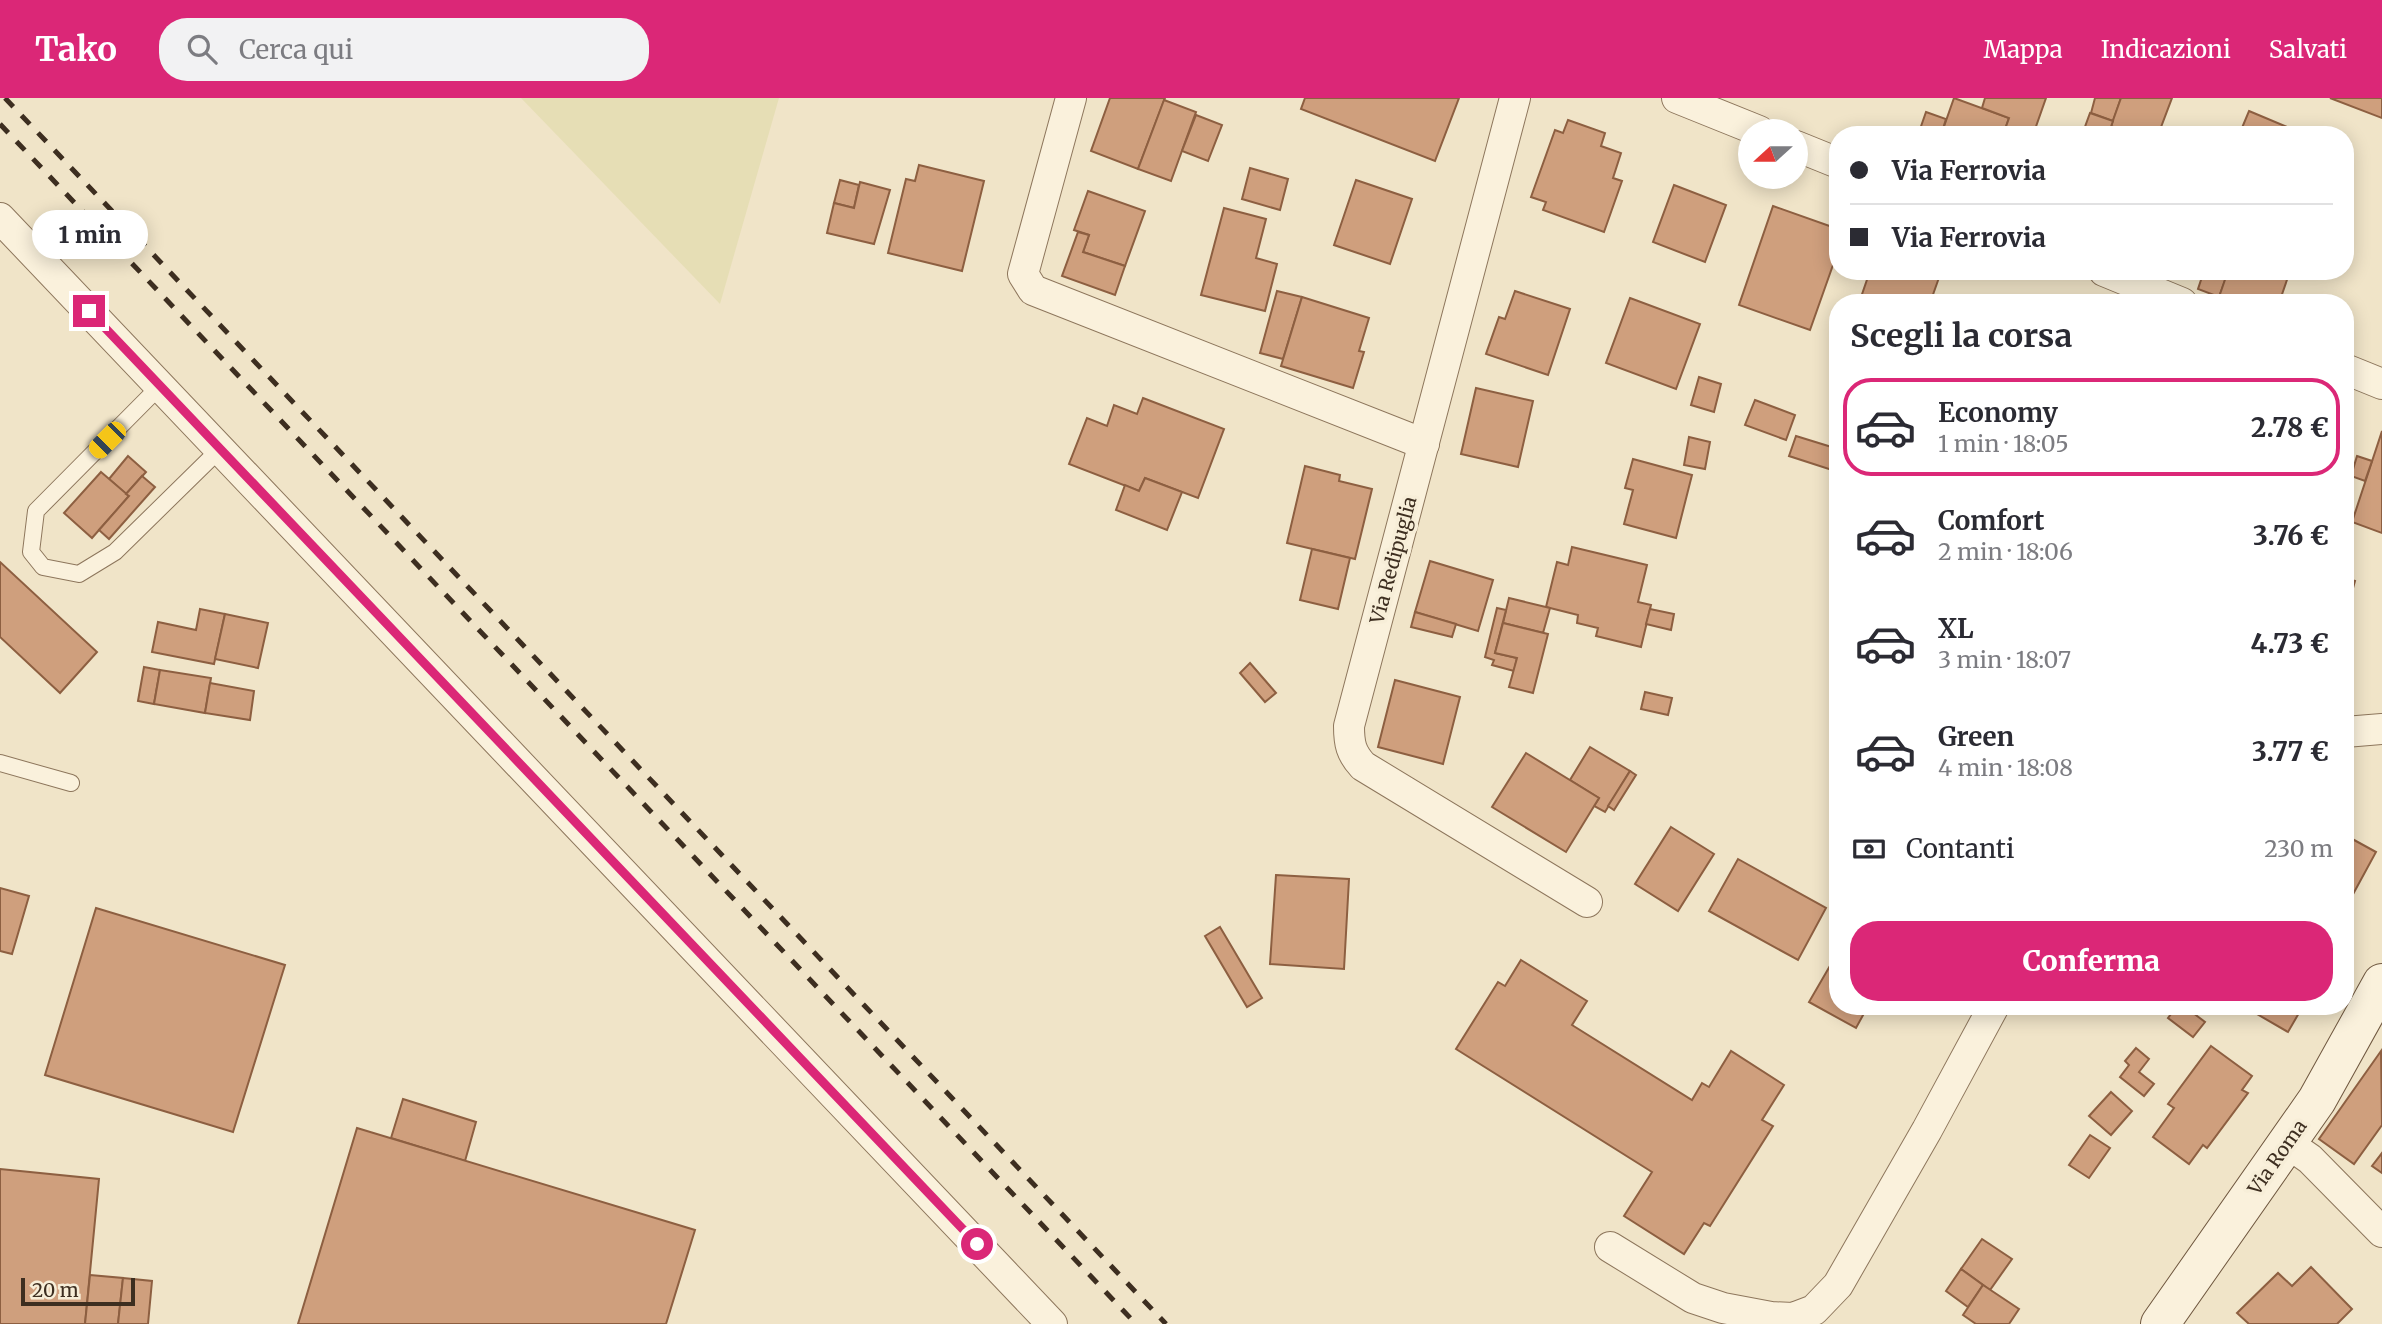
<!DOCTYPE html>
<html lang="it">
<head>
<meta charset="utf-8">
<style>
	body { margin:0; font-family:Merriweather,serif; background:#f2f2f3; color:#2b2b33; height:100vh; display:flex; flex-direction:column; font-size:26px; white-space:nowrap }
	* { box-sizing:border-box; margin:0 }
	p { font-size:23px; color:#7c7c81 }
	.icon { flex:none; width:38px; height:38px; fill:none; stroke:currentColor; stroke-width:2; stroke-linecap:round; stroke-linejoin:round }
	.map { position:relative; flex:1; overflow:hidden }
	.side { position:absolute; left:1829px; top:196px; width:525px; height:721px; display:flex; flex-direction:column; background:#fff; border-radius:28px; box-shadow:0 4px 18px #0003 }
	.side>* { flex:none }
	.top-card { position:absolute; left:1829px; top:28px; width:525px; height:154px; border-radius:28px; box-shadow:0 4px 18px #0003; display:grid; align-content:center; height:154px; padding:0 21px; background:#fff }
	.needle { width:46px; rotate:249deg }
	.tools { position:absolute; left:1738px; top:21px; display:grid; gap:14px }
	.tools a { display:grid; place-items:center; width:70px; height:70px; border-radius:50%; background:#fff; box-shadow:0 4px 18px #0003; font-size:35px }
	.scale { position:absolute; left:21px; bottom:18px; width:114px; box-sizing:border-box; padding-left:7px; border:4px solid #3d2e20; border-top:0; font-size:19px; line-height:24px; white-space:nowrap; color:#3d2e20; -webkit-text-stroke:5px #f7eed8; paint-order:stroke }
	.end { position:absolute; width:32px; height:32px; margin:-16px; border:9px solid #db2777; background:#fff; box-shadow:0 0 0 4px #fff }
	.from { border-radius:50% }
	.bubble { position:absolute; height:49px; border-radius:24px; background:#fff; box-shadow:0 4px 18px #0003; font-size:23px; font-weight:800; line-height:49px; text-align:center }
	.car { position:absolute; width:21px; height:42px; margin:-21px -10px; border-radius:9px; box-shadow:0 0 5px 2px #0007; background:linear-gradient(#f5c518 24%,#345 0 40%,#f5c518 0 76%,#345 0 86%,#f5c518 0) }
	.top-card b { display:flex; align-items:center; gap:24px; height:66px; font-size:26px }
	.top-card b+b { border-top:2px solid #e1e1e2 }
	.top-card i { width:18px; height:18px; background:#2b2b33 }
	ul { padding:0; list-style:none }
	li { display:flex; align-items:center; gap:21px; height:98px; margin:0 14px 10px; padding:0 7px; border:4px solid transparent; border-radius:28px }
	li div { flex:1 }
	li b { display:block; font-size:26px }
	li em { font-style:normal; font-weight:800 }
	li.active { border-color:#db2777 }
	li>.icon { width:63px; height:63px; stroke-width:1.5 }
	h2 { padding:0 21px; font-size:32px; line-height:84px }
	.pay { display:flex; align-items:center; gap:18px; height:77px; padding:0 21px; font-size:26px }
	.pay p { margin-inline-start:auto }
	.primary-button { display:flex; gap:14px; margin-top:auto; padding:14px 21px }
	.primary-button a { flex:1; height:80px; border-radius:28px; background:#db2777; color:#fff; font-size:28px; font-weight:800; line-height:80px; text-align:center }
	header { display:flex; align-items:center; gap:42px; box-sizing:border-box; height:98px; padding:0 35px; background:#db2777; color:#fff }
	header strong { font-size:33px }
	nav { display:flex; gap:38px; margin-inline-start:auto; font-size:24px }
	.search { width:490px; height:63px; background:#f2f2f3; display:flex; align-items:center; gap:18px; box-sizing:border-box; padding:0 24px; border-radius:28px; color:#7c7c81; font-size:26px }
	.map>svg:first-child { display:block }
</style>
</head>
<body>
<header>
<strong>Tako</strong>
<div class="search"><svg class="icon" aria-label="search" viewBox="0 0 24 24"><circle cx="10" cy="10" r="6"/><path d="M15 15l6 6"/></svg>Cerca qui</div>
<nav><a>Mappa</a><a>Indicazioni</a><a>Salvati</a></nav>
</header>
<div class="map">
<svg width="2382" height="1226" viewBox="0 0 2382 1226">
	<rect width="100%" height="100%" fill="#f0e4c8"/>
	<!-- farmland -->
	<path fill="#e6deb5" d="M521,0H779L720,206Z"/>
	<!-- building -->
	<g fill="#cf9f7d" stroke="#8d5f41" stroke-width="2">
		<path d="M1110,0H1165L1138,71L1091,53Z"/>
		<path d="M1305,0H1459L1435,63L1301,11Z"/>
		<path d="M1954,0L2009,20L2003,37H1941Z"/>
		<path d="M1985,0H2046L2033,37H2003L2009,20L1982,10Z"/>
		<path d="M2095,0H2121L2113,23L2091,15Z"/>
		<path d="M2121,0H2172L2158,37L2132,30L2130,36L2111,28Z"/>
		<path d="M2330,0H2382V20Z"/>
		<path d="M1164,2L1196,14L1171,83L1138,71Z"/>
		<path d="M2249,13L2306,37H2239Z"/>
		<path d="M1926,14L1946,21L1941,37H1918Z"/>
		<path d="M2090,15L2113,23L2108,37H2082Z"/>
		<path d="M1196,17L1222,27L1208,63L1182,53Z"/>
		<path d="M1568,22L1605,35L1601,48L1621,55L1613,80L1622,83L1604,134L1543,112L1546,104L1531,99L1555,32L1563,35Z"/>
		<path d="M919,67L984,83L962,173L888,155L906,81L915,83Z"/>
		<path d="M1250,70L1288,81L1280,112L1242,101Z"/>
		<path d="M840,82L859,87L854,110L834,105Z"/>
		<path d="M1356,82L1412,101L1390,166L1334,147Z"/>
		<path d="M860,84L890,92L874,146L827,135L834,105L854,110Z"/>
		<path d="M1674,87L1726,107L1705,164L1653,144Z"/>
		<path d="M1088,93L1145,113L1125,168L1083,154L1089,137L1074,132Z"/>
		<path d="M1773,108L1838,131V169L1833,167L1810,232L1739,207Z"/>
		<path d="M1224,110L1266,121L1256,160L1277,166L1265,213L1201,197Z"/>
		<path d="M1078,134L1089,137L1083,154L1125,168L1115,197L1062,178Z"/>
		<path d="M1870,173H1938L1941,174L1930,205H1859Z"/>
		<path d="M2204,173L2228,174L2219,199L2198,191Z"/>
		<path d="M2290,173L2279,205H2237L2219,199L2228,173Z"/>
		<path d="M1277,193L1302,199L1283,261L1260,255Z"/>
		<path d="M1515,193L1570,211L1548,277L1486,256L1499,219L1505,221Z"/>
		<path d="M1302,199L1369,220L1359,253L1364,254L1353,290L1281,268Z"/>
		<path d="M1630,200L1700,226L1676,291L1606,265Z"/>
		<path d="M1699,279L1721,286L1714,314L1691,307Z"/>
		<path d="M1476,290L1533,303L1518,369L1461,356Z"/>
		<path d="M1143,300L1224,331L1198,400L1145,380L1139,393L1069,366L1087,320L1107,328L1114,307L1137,316Z"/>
		<path d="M1755,302L1795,317L1786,342L1745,327Z"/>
		<path d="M2382,333V435L2352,424Z"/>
		<path d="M1796,338L1838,351L1832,372L1789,358Z"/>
		<path d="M1689,339L1710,344L1705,371L1684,367Z"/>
		<path d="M128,358L146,374L126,396L109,381Z"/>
		<path d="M2357,358L2372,363L2365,383L2351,378Z"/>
		<path d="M1633,361L1692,377L1676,440L1624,426L1633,392L1625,390Z"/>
		<path d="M1305,368L1340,377L1339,383L1372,391L1355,461L1287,445Z"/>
		<path d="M101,374L129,398L92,440L64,415Z"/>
		<path d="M142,378L155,389L109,441L99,432L129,398L126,396Z"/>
		<path d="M1145,380L1182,394L1167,432L1116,412L1125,387L1139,393Z"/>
		<path d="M1572,449L1647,467L1638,504L1651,507L1641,549L1596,538L1598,530L1577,525L1578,517L1546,509L1557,464L1568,467Z"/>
		<path d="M1312,451L1350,460L1338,511L1300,502Z"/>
		<path d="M1430,463L1493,482L1478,533L1415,514Z"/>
		<path d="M0,464L97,554L60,595L0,539Z"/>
		<path d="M2345,480L2355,483L2345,519Z"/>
		<path d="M1509,500L1550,510L1543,535L1503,525Z"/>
		<path d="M1497,510L1506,512L1495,555L1517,560L1514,573L1492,567L1494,562L1485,559Z"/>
		<path d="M200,511L225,516L214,566L152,554L158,524L196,532Z"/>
		<path d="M1650,511L1674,516L1671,532L1646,526Z"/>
		<path d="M1415,514L1456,526L1452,539L1411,529Z"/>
		<path d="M225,516L268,525L258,570L215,561Z"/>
		<path d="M1503,525L1548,536L1533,595L1509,589L1517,560L1495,555Z"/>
		<path d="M1250,565L1276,595L1265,604L1240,575Z"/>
		<path d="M144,569L160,572L154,606L138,603Z"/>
		<path d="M160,572L211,580L205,615L154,606Z"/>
		<path d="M1395,582L1460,599L1443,666L1378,649Z"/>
		<path d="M210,585L254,593L250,622L205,615Z"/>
		<path d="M1645,594L1672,600L1668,617L1641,611Z"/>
		<path d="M1590,649L1630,673L1605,714L1594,708L1599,700L1570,682Z"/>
		<path d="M1526,655L1599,700L1566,754L1492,709Z"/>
		<path d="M1630,673L1636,677L1614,712L1608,708Z"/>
		<path d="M1671,729L1714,756L1678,813L1635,786Z"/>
		<path d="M2345,737L2376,754L2345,811Z"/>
		<path d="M1738,761L1826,810L1798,862L1709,813Z"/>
		<path d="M1276,777L1349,781L1344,871L1270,866Z"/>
		<path d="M0,790L29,798L12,856L0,853Z"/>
		<path d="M96,810L285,867L233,1034L45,977Z"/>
		<path d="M1220,829L1262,900L1247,909L1205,838Z"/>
		<path d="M1838,854V908H1868L1856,930L1809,904Z"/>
		<path d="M1521,862L1587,903L1572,927L1692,1002L1702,985L1709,989L1731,953L1784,987L1762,1022L1773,1028L1710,1128L1704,1125L1684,1156L1624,1118L1652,1074L1456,951L1498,884L1505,888Z"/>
		<path d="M2177,908H2184L2205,924L2193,939L2168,920Z"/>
		<path d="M2253,908H2303L2288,934L2250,912Z"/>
		<path d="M2211,948L2252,978L2242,992L2248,995L2207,1050L2203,1047L2189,1066L2153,1039L2174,1010L2168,1006Z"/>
		<path d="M2136,950L2149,961L2139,974L2154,986L2144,998L2120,979L2129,967L2125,963Z"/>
		<path d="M2381,953L2382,1027L2354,1066L2319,1041Z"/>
		<path d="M2111,994L2132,1013L2111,1037L2089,1018Z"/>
		<path d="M403,1001L476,1024L465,1063L391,1040Z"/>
		<path d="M357,1030L695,1132L666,1226H298Z"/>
		<path d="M2090,1037L2110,1050L2089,1080L2069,1067Z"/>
		<path d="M2382,1055V1075L2372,1068Z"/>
		<path d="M0,1071L99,1081L85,1226H0Z"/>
		<path d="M1982,1141L2012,1161L1990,1192L1961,1171Z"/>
		<path d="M2311,1169L2352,1211L2337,1226H2249L2237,1215L2278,1175L2292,1188Z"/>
		<path d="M1961,1171L1983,1187L1968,1209L1946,1193Z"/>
		<path d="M90,1177L123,1180L118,1226H85Z"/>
		<path d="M123,1180L152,1183L148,1226H118Z"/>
		<path d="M1983,1187L2019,1211L2009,1226H1976L1963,1217Z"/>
	</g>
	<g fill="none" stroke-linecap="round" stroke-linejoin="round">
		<!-- lane casing -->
		<g stroke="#8d765c" stroke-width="18">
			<g id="lane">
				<path d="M160,288L36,413L31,454L43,469L79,476L115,454L220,351"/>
				<path d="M0,665L71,685"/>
			</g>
		</g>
		<!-- street casing -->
		<g stroke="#8d765c" stroke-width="32">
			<g id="street">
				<path d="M1071,0L1023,176L1033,192L1424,346"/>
				<path d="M1515,0L1349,628C1349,646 1351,655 1363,668L1587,804"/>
				<path d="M1677,0L1759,33"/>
				<path d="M1796,48L1838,65"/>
				<path d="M0,120L1052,1226"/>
				<path d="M2104,173L2182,205"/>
				<path d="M2345,271L2382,286"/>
				<path d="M2345,634L2382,631"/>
				<path d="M2287,1045L2310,1061L2382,1134"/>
				<path d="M1610,1149L1693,1200L1723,1210L1771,1219L1793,1220L1814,1212L1838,1187L1927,1032L1994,908"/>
			</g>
		</g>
		<!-- secondary casing -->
		<g stroke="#6f573f" stroke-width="40">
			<path id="secondary" d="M2160,1226L2317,1002L2382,885"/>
		</g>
		<!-- lane -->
		<use href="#lane" stroke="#faf1dc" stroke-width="16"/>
		<!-- street -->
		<use href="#street" stroke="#faf1dc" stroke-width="30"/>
		<!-- secondary -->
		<use href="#secondary" stroke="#faf1dc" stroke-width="38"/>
		<!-- rail -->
		<g stroke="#3d2e20" stroke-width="5" stroke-dasharray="12 12" stroke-linecap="butt">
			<path d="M5,0L1166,1226"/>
			<path d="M0,26L1136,1226"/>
		</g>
	</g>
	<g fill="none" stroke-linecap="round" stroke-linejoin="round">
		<!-- route -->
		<path stroke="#db2777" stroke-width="9" d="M89,213L977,1146"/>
	</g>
	<g text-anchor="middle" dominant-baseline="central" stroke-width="7" stroke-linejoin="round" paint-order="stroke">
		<!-- street labels -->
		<g font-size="19" fill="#3d2e20" stroke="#f7eed8">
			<text transform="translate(1393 462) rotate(-75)">Via Redipuglia</text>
			<text transform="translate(2277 1059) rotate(-55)">Via Roma</text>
		</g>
	</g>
</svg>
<div class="tools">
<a><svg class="needle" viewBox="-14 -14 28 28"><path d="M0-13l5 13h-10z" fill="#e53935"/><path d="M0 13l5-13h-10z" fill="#7c7c81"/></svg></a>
</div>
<div class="scale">20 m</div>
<i class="end from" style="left:977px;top:1146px"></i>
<i class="end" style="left:89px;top:213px"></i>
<div class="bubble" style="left:32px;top:112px;width:116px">1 min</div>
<i class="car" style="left:107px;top:342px;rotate:225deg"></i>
<div class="top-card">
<b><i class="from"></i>Via Ferrovia</b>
<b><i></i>Via Ferrovia</b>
</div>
<section class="side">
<h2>Scegli la corsa</h2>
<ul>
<li class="active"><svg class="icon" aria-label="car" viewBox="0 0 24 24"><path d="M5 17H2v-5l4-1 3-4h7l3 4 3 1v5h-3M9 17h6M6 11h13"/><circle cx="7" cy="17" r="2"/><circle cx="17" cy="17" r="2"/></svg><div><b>Economy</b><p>1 min · 18:05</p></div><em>2.78 €</em></li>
<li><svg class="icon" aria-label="car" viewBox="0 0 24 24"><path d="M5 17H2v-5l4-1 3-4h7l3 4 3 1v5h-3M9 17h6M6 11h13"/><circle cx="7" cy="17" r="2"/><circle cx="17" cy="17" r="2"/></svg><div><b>Comfort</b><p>2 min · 18:06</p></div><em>3.76 €</em></li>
<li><svg class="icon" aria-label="car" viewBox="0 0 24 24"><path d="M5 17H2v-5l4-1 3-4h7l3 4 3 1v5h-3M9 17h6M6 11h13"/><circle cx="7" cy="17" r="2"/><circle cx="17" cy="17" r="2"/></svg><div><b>XL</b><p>3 min · 18:07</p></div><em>4.73 €</em></li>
<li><svg class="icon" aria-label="car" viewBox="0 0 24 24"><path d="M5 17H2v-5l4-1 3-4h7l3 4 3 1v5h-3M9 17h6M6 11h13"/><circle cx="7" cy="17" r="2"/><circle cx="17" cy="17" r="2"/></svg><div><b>Green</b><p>4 min · 18:08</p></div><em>3.77 €</em></li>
</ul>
<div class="pay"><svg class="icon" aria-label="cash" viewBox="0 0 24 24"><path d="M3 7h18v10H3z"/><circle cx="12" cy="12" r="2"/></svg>Contanti<p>230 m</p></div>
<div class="primary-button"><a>Conferma</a></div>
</section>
</div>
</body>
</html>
